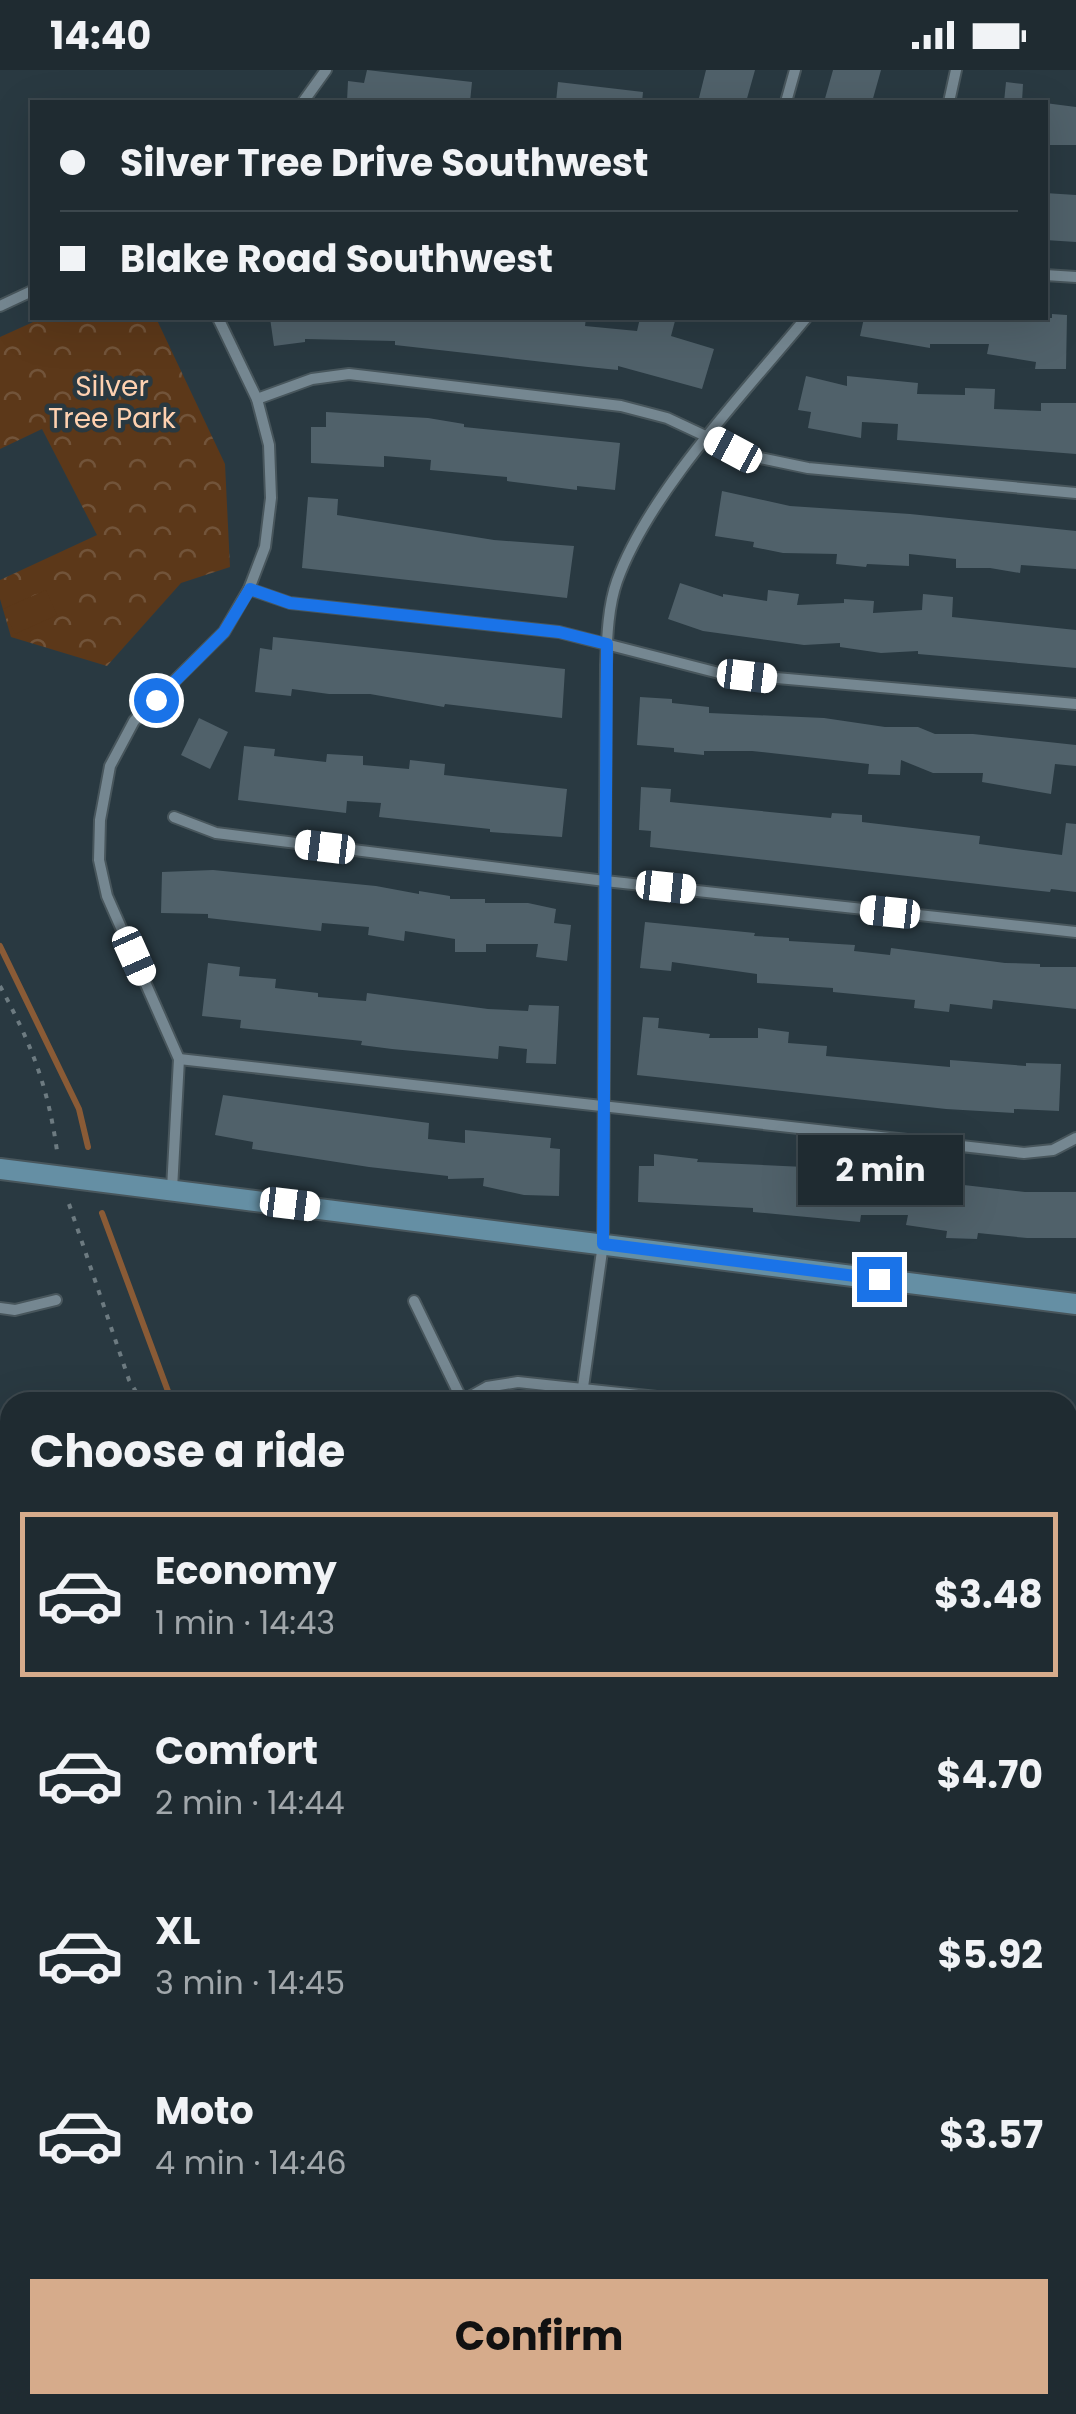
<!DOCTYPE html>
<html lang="en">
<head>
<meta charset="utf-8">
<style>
	body { margin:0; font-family:Poppins,sans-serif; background:#2c373d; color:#f1f3f6; height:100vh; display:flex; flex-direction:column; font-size:38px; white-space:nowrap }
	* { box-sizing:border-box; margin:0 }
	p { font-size:32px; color:#a1a7ab }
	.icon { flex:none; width:55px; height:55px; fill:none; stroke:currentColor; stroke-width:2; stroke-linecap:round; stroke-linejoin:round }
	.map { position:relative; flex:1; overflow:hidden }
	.side { position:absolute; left:0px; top:1322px; width:1078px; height:1022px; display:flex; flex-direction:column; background:#1f2b31; border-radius:30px 30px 0 0; box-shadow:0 10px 40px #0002,0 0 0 2px #3c474d }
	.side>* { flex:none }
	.banner { position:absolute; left:30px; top:30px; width:1018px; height:220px; border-radius:0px; box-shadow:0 10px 40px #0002,0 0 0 2px #3c474d; display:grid; align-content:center; height:220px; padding:0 30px; background:#1f2b31 }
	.end { position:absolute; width:45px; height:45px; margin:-22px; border:12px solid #1a73e8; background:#fff; box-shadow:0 0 0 5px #fff }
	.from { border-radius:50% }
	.bubble { position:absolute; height:70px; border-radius:0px; background:#1f2b31; box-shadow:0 10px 40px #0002,0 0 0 2px #3c474d; font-size:32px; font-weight:700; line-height:70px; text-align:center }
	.car { position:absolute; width:30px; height:60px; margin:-30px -15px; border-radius:12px; box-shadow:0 0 8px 2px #0007; background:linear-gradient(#fff 24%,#345 0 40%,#fff 0 76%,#345 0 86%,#fff 0) }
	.banner b { display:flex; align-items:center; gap:35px; height:95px; font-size:38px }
	.banner b+b { border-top:2px solid #3c474d }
	.banner i { width:25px; height:25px; background:#f1f3f6 }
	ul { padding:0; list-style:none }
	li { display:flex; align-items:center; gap:30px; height:165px; margin:0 20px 15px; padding:0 10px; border:5px solid transparent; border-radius:0px }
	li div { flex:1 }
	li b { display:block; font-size:38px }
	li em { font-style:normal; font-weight:700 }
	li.active { border-color:#d6ab8b }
	li>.icon { width:90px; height:90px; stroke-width:1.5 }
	h2 { padding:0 30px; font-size:45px; line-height:120px }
	.button { display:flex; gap:20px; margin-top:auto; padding:20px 30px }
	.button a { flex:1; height:115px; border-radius:0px; background:#d6ab8b; color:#111; font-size:40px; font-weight:700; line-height:115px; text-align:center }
	.status { display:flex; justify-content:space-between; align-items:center; height:70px; padding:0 50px; background:#1f2b31; direction:ltr }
	.status svg { height:28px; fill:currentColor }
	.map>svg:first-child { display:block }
</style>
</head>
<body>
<div class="status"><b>14:40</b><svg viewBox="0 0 49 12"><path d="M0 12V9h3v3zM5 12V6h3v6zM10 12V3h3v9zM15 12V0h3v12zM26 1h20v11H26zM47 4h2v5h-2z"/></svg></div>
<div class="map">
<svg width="1076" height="2344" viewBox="0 0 1076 2344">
	<defs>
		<pattern id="grass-tufts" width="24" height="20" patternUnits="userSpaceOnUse" patternTransform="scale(2.5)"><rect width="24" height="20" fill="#5c3819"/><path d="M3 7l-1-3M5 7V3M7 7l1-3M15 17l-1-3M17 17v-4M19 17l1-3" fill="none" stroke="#72543a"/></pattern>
		<pattern id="park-crowns" width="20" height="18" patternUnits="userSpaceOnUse" patternTransform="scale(2.5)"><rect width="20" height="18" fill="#5c3819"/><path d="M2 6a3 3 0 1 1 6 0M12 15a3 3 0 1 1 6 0" fill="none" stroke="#72543a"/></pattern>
	</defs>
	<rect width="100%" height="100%" fill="#293941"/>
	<!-- built -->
	<path fill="#2e4551" d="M0,2026L10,2028V2335H712L716,2344H0Z"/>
	<!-- grass -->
	<path fill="url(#grass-tufts)" d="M516,2335H650L653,2344H516Z"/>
	<!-- park -->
	<g fill="url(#park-crowns)">
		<path d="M42,248H156L225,394L230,497L181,513L107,596L11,567L0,529V510L97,465L42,359L0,379V267Z"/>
		<path d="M373,2335H470L471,2344H380Z"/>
	</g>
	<!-- garden -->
	<path fill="#5c3819" d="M46,520L57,545L15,564L3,539Z"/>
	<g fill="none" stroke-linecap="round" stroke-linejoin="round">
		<!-- stream -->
		<g stroke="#8a5b36" stroke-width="6">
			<path d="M0,876L79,1039L88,1077"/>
			<path d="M102,1143L172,1332"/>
			<path d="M1068,2225L1076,2227"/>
		</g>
	</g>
	<!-- building -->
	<g fill="#50616a">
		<path d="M367,0L472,12L470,32L347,31L348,11L364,13Z"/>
		<path d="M706,0H755L746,32H698Z"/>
		<path d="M833,0H881L872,32H824Z"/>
		<path d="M558,12L643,22L642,32H556Z"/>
		<path d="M1006,12L1023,14L1022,32H1004Z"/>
		<path d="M1045,33L1076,37V75H1045Z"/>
		<path d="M1045,123L1076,125V172L1045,170Z"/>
		<path d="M1052,244L1067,245L1066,299H1035L1036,292L987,284L989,274H930V278L860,266L864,248H1052Z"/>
		<path d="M270,248H586L585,256L637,261L640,248H662L675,251L671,266L714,279L702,319L618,296V300L588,297L395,275V271L305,269V272L274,276Z"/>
		<path d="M806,306L847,316V306L918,313L917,324L965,325V318L995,319L994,339L1041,341V333H1076V384L897,370L898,354L862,352L861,368L808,358L811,342L798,340Z"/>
		<path d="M326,342L428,348L464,354V357L620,373L615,420L577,416V420L507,411V407L430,400L431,390L384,386V397L311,393V357H326Z"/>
		<path d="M722,421L790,436L910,444L1076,461V499L1021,495L1020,503L990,498H956V489L909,484V496L867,494L866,497L836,494L837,484L783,483L753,477L754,472L715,466Z"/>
		<path d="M308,427L338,429L337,445L494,470L574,476L567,528L302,498Z"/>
		<path d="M680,513L723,527V524L767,531L768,520L799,524L797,535L844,533V529L874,531L873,543L922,540L923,524L953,527L952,547L1076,560V598L918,584V581L881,583L840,577V573L804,575L703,561L668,549Z"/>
		<path d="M273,567L565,599L562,648L445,634L444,637L370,624H329L292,619L291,626L255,622L260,578L272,580Z"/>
		<path d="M640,627L672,629V633L709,637V643L824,648L885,657H918L935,664H973L1076,675V696L1055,694L1051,724L982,712L983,703H933L901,690L900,705L868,704L869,694L752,681H704V685L674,682V678L637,675Z"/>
		<path d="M199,648L228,662L210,699L181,685Z"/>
		<path d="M244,676L275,679L274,686L326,692L327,684L363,686V695L409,699L410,690L445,694L444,705L567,719L562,767L490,762V759L379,747L381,733L347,731L346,743L238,730Z"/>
		<path d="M641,717L671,719L670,732L831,748L832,743L862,745V752L980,766L979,774L1062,785L1066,753L1076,754V822L1051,819L1050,822L650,777L651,761L639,760Z"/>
		<path d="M213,800L376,816L419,824V821L450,826V829H485V833H528L556,839L554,853L571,855L567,891L536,887L538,874H486V882H455V869L405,861L404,871L368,865L369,857L322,853L321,861L208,848V844L161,843L162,802Z"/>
		<path d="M645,852L755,863L754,866L789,868V871L855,875L854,881L890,885L891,878L1005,893L1040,894V897H1076V939L993,930L992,939L950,934L949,942L914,938L915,930L833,922V918L757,913V904L672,892L671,901L640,898Z"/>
		<path d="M208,893L240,897L239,906L276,909L275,918L318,923V927L366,931L367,923L488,939L528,941L529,935L559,936L556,994L526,993L527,979L499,976L498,989L392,979L361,975L362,971L240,958L241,950L202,946Z"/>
		<path d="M643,947L659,948L658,958L710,964L709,968H758V958L789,962L788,973L827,976L826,986L950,997V990L1026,996V993L1061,994L1059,1041L1014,1039V1043L946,1039L637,1005Z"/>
		<path d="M223,1025L429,1053L428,1069L465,1073V1060L551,1068L550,1078L560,1079L559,1126L524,1125L483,1116L484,1108L448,1109V1106L369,1097L252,1079L253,1072L215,1065Z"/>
		<path d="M654,1084L698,1089L697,1092L826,1098L850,1101L849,1105H903V1108L1025,1122H1076V1168H1027L978,1163L977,1169L946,1168L947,1161L906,1155L908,1145H861L860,1152L753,1142V1138L638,1132L639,1096H654Z"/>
	</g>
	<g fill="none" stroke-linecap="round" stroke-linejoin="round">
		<!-- lane casing -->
		<g stroke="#48565c" stroke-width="11">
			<path id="lane" d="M0,2055L10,2056"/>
		</g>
		<!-- street casing -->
		<g stroke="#48565c" stroke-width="14">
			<g id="street">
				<path d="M303,32L326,0"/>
				<path d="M786,32L795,0"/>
				<path d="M949,32L956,0"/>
				<path d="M1045,205L1076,207"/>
				<path d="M0,236L32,221"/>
				<path d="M257,329L312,309L349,304L621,336L667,348L746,385L808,398L1076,423"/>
				<path d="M249,519L290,533L559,562L719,603L1076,634"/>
				<path d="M174,747L216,763L605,811L1076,862"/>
				<path d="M179,989L1024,1083L1053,1080L1076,1068"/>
				<path d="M172,1119L179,989L107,826L99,790L100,750L110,696L134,651L224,562L249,519L265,477L271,428L269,375L257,329L218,248"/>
				<path d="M414,1231L463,1332"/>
				<path d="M0,1238L15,1240L56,1230"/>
				<path d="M583,1317L603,1174L606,595C607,568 608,536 617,511C649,422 746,321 806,248"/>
				<path d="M462,1331L487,1317L518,1312L703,1332"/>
				<path d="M1071,1396L1076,1422"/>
				<path d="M0,1464L10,1466"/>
				<path d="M0,1690L10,1692"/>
				<path d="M1068,1827L1076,1828"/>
				<path d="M0,1917L10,1918"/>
				<path d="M1068,2039L1076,2027"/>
			</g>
		</g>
		<!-- secondary casing -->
		<g stroke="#48565c" stroke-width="24">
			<path id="secondary" d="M0,1099L1076,1234"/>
		</g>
		<!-- path -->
		<g stroke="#6d7b81" stroke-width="4" stroke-dasharray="5 8" stroke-linecap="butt">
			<path d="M0,916C31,973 48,1016 57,1081"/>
			<path d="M69,1134L129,1310L142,1332"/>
			<path d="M1068,2273H1076"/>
			<path d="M1008,2335L1019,2344"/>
		</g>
		<!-- lane -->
		<use href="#lane" stroke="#758791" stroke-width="8"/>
		<!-- street -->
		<use href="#street" stroke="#758791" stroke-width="10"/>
		<!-- secondary -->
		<use href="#secondary" stroke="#658fa4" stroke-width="20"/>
	</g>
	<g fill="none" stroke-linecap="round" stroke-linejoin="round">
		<!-- route -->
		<path stroke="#1a73e8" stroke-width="12" d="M156,630L224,562L250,519L290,533L559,562L607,574L603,1174L879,1209"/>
	</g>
	<g text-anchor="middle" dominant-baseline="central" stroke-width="9" stroke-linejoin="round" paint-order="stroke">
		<!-- park labels -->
		<g font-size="28" fill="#fed1b0" stroke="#293941">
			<text x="112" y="316">Silver<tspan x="112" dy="32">Tree Park</tspan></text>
		</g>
	</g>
</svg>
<i class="end from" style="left:156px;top:630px"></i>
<i class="end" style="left:879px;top:1209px"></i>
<div class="bubble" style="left:798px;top:1065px;width:165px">2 min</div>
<i class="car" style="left:733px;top:380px;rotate:298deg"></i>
<i class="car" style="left:747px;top:606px;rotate:97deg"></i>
<i class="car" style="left:325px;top:777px;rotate:277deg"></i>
<i class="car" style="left:666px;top:817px;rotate:96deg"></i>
<i class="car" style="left:890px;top:842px;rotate:276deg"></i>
<i class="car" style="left:134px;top:886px;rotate:156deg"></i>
<i class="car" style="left:290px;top:1134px;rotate:97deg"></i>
<div class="banner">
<b><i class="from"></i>Silver Tree Drive Southwest</b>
<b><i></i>Blake Road Southwest</b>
</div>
<section class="side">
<h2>Choose a ride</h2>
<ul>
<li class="active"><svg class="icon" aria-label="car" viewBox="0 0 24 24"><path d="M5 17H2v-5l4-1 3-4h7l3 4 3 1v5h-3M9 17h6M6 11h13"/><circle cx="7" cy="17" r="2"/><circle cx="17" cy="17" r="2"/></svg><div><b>Economy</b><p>1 min · 14:43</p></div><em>$3.48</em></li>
<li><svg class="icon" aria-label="car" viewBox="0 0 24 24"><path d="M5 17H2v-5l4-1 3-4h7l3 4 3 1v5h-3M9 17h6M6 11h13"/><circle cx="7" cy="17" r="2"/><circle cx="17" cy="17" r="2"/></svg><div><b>Comfort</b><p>2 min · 14:44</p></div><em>$4.70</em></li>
<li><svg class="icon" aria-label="car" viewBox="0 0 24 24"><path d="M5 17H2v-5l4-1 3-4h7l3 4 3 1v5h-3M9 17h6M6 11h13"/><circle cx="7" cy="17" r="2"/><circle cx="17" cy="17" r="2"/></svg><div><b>XL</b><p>3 min · 14:45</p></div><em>$5.92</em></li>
<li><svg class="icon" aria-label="car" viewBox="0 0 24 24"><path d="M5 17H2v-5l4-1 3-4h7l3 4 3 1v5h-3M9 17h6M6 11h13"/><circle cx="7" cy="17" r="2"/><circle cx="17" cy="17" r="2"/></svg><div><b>Moto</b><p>4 min · 14:46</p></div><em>$3.57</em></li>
</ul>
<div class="button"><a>Confirm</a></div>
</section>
</div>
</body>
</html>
